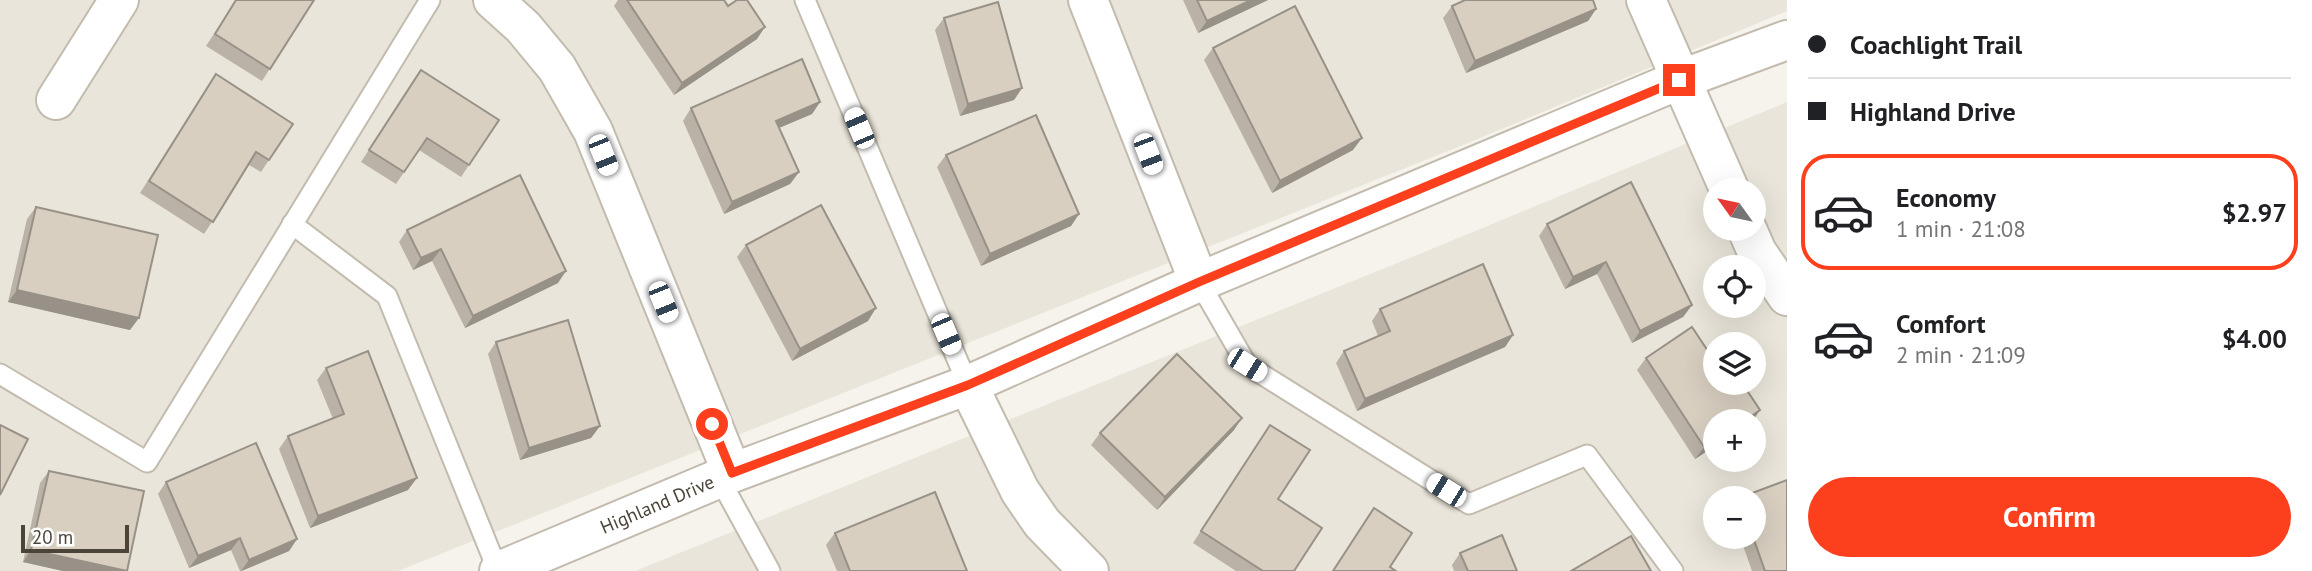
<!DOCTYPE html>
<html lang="en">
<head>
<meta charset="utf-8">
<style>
	body { margin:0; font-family:"PT Sans",sans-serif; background:#f2f2f2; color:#202124; height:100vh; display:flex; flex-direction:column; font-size:26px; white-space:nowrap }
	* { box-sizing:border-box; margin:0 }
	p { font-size:23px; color:#757577 }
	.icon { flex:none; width:38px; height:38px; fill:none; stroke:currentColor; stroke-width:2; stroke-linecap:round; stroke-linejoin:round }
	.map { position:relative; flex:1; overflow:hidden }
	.details { display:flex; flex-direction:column; background:#fff; width:525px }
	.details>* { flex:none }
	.banner { display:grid; align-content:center; height:154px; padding:0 21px; background:#fff }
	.needle { width:46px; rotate:303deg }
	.fabs { position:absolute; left:1703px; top:178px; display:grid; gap:14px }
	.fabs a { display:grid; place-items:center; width:63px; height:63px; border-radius:50%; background:#fff; box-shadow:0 7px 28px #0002; font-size:35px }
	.scale { position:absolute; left:21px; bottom:18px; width:108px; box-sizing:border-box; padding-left:7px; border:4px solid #4b4439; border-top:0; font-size:19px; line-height:24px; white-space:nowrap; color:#4b4439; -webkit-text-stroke:5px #fff; paint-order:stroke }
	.end { position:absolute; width:32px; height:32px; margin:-16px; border:9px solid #fc3f1d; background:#fff; box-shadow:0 0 0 4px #fff }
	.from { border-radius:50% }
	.car { position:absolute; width:21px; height:42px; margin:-21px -10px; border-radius:9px; box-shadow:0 0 5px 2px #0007; background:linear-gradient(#fff 24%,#345 0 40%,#fff 0 76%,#345 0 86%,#fff 0) }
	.banner b { display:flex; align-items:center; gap:24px; height:66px; font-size:26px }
	.banner b+b { border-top:2px solid #e0e0e0 }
	.banner i { width:18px; height:18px; background:#202124 }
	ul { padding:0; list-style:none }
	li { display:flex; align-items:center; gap:21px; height:116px; margin:0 14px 10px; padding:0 7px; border:4px solid transparent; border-radius:28px }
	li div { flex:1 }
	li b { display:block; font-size:26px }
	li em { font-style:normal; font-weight:800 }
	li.current { border-color:#fc3f1d }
	li>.icon { width:63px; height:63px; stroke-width:1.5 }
	.action { display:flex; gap:14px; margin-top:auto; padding:14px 21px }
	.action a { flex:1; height:80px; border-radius:42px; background:#fc3f1d; color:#fff; font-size:28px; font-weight:800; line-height:80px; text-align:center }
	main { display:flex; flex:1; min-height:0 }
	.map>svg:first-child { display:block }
</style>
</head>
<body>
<main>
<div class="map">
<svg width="1787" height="571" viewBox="0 0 1787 571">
	<rect width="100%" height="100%" fill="#f6f3ec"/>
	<!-- residential -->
	<g fill="#eae5da" fill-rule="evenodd">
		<path d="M0,0H1787V11L1463,145L398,571H0Z"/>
		<path d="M1787,102V571H635L1422,253ZM1715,191H1754V229H1715ZM1715,268H1754V306H1715ZM1715,345H1754V383H1715ZM1715,422H1754V460H1715ZM1715,499H1754V537H1715Z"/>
	</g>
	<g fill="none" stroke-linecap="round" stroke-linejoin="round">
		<!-- service casing -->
		<g stroke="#c2bbae" stroke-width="23">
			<g id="service">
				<path d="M805,0L968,385"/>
				<path d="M292,224L387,296L498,571"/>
				<path d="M1199,282L1247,365L1469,504L1587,455L1673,571"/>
				<path d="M0,374L147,462L430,0"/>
				<path d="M719,478L770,571"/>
			</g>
		</g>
		<!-- minor casing -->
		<g stroke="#c2bbae" stroke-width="42">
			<g id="minor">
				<path d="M493,0L523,27L557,68L593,131L732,473"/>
				<path d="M1088,0L1199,282"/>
				<path d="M1646,0L1730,191"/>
				<path d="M56,100L119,0"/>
				<path d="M1747,229L1757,252L1787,296"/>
				<path d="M968,385L1020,491L1042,523L1089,571"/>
			</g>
		</g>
		<!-- tertiary casing -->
		<g stroke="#c2bbae" stroke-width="42">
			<path id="tertiary" d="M499,571L732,473L968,385L1199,282L1679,80L1787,40"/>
		</g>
		<!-- service -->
		<use href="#service" stroke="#fff" stroke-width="19"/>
		<!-- minor -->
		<use href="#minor" stroke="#fff" stroke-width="38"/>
		<!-- tertiary -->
		<use href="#tertiary" stroke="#fff" stroke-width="38"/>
	</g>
	<!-- wall -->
	<g fill="#bab2a6">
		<path d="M236,0H314L262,81L206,46Z"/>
		<path d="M618,0H723L728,6L757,39L674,95L614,6Z"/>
		<path d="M1183,0H1268L1198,33Z"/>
		<path d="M1452,6L1596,9L1588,21L1466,73L1443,18Z"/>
		<path d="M944,18L1022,88L1014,100L960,116L935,30Z"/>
		<path d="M1213,48L1353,150L1272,193L1204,60Z"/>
		<path d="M216,74L269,160L261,172L249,165L204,234L140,193Z"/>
		<path d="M413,82L469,165L461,177L419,150L396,184L361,162Z"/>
		<path d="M820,102L812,114L779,128L799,172L790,184L724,214L683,121L691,108Z"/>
		<path d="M946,155L1079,214L1071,226L981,266L937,167Z"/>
		<path d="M36,207L130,330L8,302L27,219Z"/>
		<path d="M1547,224L1692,305L1683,317L1632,343L1597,274L1565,289L1539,236Z"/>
		<path d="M407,230L558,283L465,328L432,261L413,270L399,242Z"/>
		<path d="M746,245L868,321L792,361L737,257Z"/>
		<path d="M1380,309L1513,335L1505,347L1357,411L1336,363L1344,351L1378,336L1372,321Z"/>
		<path d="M496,342L600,426L591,438L520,460L488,354Z"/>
		<path d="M1712,357L1715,446L1695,459L1637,370L1646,358Z"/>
		<path d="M326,368L408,490L310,528L279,449L288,436L333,419L317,380Z"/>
		<path d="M1234,430L1157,510L1091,445L1100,433Z"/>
		<path d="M1262,437L1278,499L1294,571H1236L1193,543Z"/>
		<path d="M49,471L127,571H63L23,562L40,483Z"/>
		<path d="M1787,480V571H1752L1740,537H1754V499H1738Z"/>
		<path d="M166,482L297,539L289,551L242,571H240L231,550L189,568L158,494Z"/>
		<path d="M835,533L967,571H837L826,545Z"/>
		<path d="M1460,553L1517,571H1454L1452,565Z"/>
	</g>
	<!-- shaded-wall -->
	<g fill="#979187">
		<path d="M1251,0H1268L1198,33L1207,21Z"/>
		<path d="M1596,9L1588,21L1466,73L1475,61Z"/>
		<path d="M765,27L757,39L674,95L682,83Z"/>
		<path d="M1022,88L1014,100L960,116L968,104Z"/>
		<path d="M820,102L812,114L767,133L776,121Z"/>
		<path d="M1362,138L1353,150L1272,193L1280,181Z"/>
		<path d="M799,172L790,184L724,214L732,202Z"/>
		<path d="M1079,214L1071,226L981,266L990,254Z"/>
		<path d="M441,249L432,261L413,270L421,258Z"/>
		<path d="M1606,262L1597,274L1565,289L1573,277Z"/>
		<path d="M566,271L558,283L465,328L473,316Z"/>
		<path d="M17,290L139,318L130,330L8,302Z"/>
		<path d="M1692,305L1683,317L1632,343L1640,331Z"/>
		<path d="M876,308L868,321L792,361L800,349Z"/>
		<path d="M1513,335L1505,347L1357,411L1365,399Z"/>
		<path d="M1760,410L1752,422H1743Z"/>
		<path d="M1242,418L1234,430L1157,510L1165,497Z"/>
		<path d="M600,426L591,438L520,460L529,448Z"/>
		<path d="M1715,440V446L1695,459L1704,447Z"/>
		<path d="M417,478L408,490L310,528L318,516Z"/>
		<path d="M240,538L231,550L189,568L198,556Z"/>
		<path d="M297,539L289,551L241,571L249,560Z"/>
		<path d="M31,550L127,571H63L23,562Z"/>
	</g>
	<!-- building -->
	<g fill="#d8cfc1" stroke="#979187" stroke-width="2">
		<path d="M236,0H314L270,69L215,34Z"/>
		<path d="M627,0H724L728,6L737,0H747L765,27L682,83Z"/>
		<path d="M1197,0H1251L1207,21Z"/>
		<path d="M1465,0H1593L1596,9L1475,61L1452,6Z"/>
		<path d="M998,2L1022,88L968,104L944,18Z"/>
		<path d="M1295,6L1362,138L1280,181L1213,48Z"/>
		<path d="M802,59L820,102L776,121L799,172L732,202L691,108Z"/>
		<path d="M421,70L499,120L469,165L427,138L404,172L369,150Z"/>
		<path d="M216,74L293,124L269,160L256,152L213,222L149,181Z"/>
		<path d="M1036,115L1079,214L990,254L946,155Z"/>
		<path d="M520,175L566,271L473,316L441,249L421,258L407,230Z"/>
		<path d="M1631,182L1692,305L1640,331L1606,262L1573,277L1547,224Z"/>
		<path d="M821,205L876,308L800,349L746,245Z"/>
		<path d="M36,207L158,235L139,318L17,290Z"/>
		<path d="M1483,264L1513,335L1365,399L1344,351L1390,331L1380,309Z"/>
		<path d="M568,320L600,426L529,448L496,342Z"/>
		<path d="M1692,327L1712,357L1715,355V383H1742L1760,410L1743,422H1715V440L1704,447L1646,358Z"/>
		<path d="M368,351L417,478L318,516L288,436L344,414L326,368Z"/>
		<path d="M1177,354L1242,418L1165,497L1100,433Z"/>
		<path d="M0,425L28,439L0,495Z"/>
		<path d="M1270,425L1310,450L1278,499L1322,528L1294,571H1263L1201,531Z"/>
		<path d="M256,443L297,539L249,560L240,538L198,556L166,482Z"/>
		<path d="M49,471L144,491L127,571L31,550Z"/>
		<path d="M1787,480V571H1765L1753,537L1754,499H1739V498Z"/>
		<path d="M935,492L967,571H850L835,533Z"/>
		<path d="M1374,508L1412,533L1390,567L1396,571H1333Z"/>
		<path d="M1502,535L1517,571H1468L1460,553Z"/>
		<path d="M1631,536L1651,571H1571Z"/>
	</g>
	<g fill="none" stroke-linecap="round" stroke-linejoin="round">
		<!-- route -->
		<path stroke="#fc3f1d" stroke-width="9" d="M712,424L732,473L968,385L1199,282L1679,80"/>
	</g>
	<g text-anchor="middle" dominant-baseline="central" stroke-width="5" stroke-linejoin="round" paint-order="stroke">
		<!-- street labels -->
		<g font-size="19" fill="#4b4439" stroke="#fff">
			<text transform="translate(657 504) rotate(-23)">Highland Drive</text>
		</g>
	</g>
</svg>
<div class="fabs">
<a><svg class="needle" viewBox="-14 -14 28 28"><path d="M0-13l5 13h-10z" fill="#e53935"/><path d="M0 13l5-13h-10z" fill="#757577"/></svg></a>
<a><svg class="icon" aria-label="locate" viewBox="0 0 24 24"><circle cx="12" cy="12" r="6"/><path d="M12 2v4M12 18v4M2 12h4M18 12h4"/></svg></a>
<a><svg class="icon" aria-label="layers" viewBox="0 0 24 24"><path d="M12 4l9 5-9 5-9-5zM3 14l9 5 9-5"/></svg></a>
<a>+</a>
<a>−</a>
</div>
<div class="scale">20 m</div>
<i class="end from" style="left:712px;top:424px"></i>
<i class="end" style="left:1679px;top:80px"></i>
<i class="car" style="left:859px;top:128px;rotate:337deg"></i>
<i class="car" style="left:1148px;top:154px;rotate:159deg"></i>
<i class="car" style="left:603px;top:155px;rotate:158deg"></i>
<i class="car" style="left:663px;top:302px;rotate:158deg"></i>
<i class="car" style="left:946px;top:334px;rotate:157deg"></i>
<i class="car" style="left:1247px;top:365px;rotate:122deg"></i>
<i class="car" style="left:1446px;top:490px;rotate:302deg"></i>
</div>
<section class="details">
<div class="banner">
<b><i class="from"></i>Coachlight Trail</b>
<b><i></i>Highland Drive</b>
</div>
<ul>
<li class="current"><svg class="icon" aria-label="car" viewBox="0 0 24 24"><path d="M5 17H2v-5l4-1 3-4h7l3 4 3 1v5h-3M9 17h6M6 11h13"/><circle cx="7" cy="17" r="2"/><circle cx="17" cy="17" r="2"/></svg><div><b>Economy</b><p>1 min · 21:08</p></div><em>$2.97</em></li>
<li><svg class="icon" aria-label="car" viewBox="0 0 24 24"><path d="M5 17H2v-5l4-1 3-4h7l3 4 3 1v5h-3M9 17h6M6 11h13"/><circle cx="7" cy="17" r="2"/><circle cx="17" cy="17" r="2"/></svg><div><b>Comfort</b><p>2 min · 21:09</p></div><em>$4.00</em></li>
</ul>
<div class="action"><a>Confirm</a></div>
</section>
</main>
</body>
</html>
